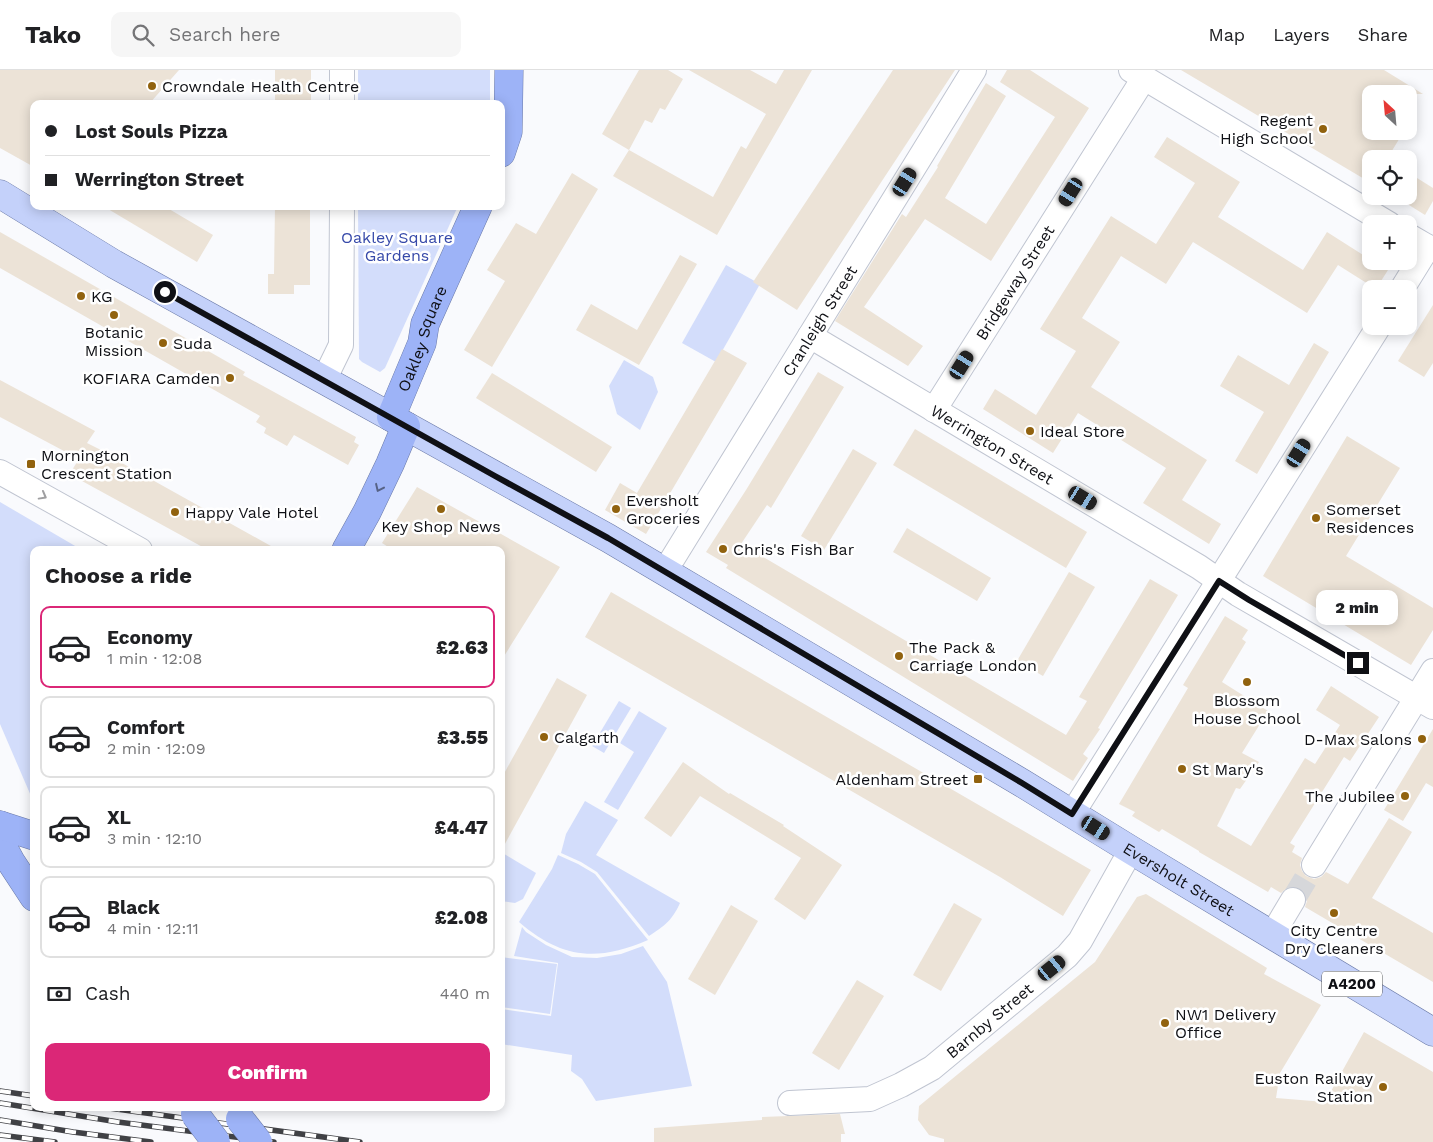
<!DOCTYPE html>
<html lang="en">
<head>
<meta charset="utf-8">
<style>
	body { margin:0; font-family:"Work Sans",sans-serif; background:#f6f6f6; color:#202124; height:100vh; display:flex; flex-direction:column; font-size:19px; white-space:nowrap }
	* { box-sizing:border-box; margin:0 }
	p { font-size:16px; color:#757577 }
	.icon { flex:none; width:28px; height:28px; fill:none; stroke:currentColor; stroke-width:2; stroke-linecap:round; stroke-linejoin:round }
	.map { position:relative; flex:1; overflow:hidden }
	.sheet { position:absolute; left:30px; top:476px; width:475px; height:565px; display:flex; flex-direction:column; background:#fff; border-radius:10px; box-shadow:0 2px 12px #0003 }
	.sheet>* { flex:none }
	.banner { position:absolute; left:30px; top:30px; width:475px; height:110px; border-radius:10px; box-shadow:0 2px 12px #0003; display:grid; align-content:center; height:110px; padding:0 15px; background:#fff }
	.needle { width:32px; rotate:334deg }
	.tools { position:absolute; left:1362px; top:15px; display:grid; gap:10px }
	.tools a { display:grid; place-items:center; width:55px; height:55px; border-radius:10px; background:#fff; box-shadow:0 2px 12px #0003; font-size:25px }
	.end { position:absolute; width:22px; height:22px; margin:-11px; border:6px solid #0f1015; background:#fff; box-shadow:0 0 0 2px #fff }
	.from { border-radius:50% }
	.bubble { position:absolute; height:35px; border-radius:10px; background:#fff; box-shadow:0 2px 12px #0003; font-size:16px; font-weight:800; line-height:35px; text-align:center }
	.car { position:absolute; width:15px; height:30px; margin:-15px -8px; border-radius:6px; box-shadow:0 0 4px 1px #0007; background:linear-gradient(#222 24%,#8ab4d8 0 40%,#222 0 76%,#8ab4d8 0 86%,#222 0) }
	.banner b { display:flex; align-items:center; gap:18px; height:48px; font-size:19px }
	.banner b+b { border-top:1px solid #e0e0e0 }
	.banner i { width:12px; height:12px; background:#202124 }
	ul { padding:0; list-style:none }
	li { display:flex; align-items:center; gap:15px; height:82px; margin:0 10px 8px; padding:0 5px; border:2px solid #e0e0e0; border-radius:10px }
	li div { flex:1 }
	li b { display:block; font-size:19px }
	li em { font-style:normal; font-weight:800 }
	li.on { border-color:#db2777 }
	li>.icon { width:45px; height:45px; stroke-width:1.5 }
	h2 { padding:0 15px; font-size:22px; line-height:60px }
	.pay { display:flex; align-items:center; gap:12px; height:55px; padding:0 15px; font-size:19px }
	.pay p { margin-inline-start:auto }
	.cta { display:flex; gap:10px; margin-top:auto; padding:10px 15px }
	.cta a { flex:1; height:58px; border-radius:10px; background:#db2777; color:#fff; font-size:20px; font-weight:800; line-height:58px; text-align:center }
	header { display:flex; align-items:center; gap:30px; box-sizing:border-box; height:70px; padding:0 25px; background:#fff; border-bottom:1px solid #e0e0e0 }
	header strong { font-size:24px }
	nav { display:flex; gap:28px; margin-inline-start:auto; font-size:18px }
	.search { width:350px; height:45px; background:#f6f6f6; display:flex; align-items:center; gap:12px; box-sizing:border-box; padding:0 18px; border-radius:10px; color:#757577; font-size:19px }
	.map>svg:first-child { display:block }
</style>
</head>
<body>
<header>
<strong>Tako</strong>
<div class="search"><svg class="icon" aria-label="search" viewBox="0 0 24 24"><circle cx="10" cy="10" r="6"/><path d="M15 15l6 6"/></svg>Search here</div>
<nav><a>Map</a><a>Layers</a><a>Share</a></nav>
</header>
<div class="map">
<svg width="1433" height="1072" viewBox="0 0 1433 1072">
	<rect width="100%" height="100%" fill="#f9fafd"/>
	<!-- green -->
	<g fill="#d3ddfb">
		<rect x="358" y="0" width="132" height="34"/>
		<path d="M358,136H458L385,298L380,302L362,292L359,289Z"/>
		<path d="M726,195L760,214L716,292L682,273Z"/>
		<path d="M624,290L653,307L658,322L640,360L617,344L609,316Z"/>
		<path d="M0,432L82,480H34V733L0,654Z"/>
		<path d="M619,631L631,638L604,683L592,676Z"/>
		<path d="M639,641L667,658L618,740L604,732L634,682L620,673Z"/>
		<path d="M585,731L618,750L596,785L680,833C672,851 664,856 649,866L597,802L581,792L561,783L566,764Z"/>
		<path d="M501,782L536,803L523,829L515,833L501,831Z"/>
		<path d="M558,785L578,794L595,804L648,870C597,892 562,889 519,852L552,799Z"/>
		<path d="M522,857L526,862L546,875L572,887L597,888L621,884L643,876L667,912L692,1016L596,1031L582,1009L571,1001L572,985L501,974V939L551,946L558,893L514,886Z"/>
		<path d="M501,887L557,894L550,944L501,937Z"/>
	</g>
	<!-- building -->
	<g fill="#ece3d7">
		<path d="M0,0H179L149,34H34V97L0,78Z"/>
		<rect x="275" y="0" width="36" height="34"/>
		<path d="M639,0H668L683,9L665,40L660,38L652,53L645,50L629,80L602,64Z"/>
		<path d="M689,0H750L776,14L784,0H812L717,165L613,106L629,80L713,127L741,76L746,79L766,44Z"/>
		<path d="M893,0H955L797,240L753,212Z"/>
		<path d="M1007,0H1030L1089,38L991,191L925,149L864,237L923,276L908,296L835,251L902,144L906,147L938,97L937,96L986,13L1006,26L945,128L986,154L1055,47L1000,12Z"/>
		<path d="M1181,0H1384L1423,24H1371V61H1404L1387,89H1371V113Z"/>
		<path d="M1167,67L1240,112L1218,147L1303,200L1327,162L1371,190V191H1374L1388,200L1376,219L1338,195L1307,243L1193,172L1166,214L1121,186L1082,248L1120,272L1091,317L1207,390L1182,430L1221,454L1209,474L1143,433L1166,398L1078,343L1053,383L983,339L995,319L1036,345L1076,281L1040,259L1111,146L1156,174L1195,113L1154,87Z"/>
		<path d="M572,103L598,119L492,297L464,280L505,211L487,200L516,153L536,164Z"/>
		<path d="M1409,103L1433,118V131L1425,145L1409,135Z"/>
		<path d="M103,136H164L213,165L197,192Z"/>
		<path d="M275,136H310V215H294V224H268V204H274Z"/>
		<path d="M0,162L245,302L243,305L356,367L354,372L359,375L348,395L294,365L287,376L264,363L266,358L256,352L260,346L0,198Z"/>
		<path d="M680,185L697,194L639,295L576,260L591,234L637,260Z"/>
		<path d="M1433,235V293L1424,307L1398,291Z"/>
		<path d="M1314,273L1329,282L1257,404L1235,391L1264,342L1220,316L1238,285L1289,315Z"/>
		<path d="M722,279L747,293L646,464L605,440L620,413L637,423Z"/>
		<path d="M818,302L844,317L771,438L767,435L741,474L1066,665L1087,631L1079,627L1150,509L1178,525L1098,658L1100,659L1083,684L1088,688L1073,711L726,498L728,495L706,482L746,420Z"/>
		<path d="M492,303L612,377L596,402L476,328Z"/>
		<path d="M0,310L95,361L87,373L105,382L104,383L278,480H208L82,411L84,406L72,400L79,389L0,347Z"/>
		<path d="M915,359L1087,462L1066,498L893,395Z"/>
		<path d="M1347,366L1400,398L1346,486L1433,538V560L1411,595L1263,506Z"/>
		<path d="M853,379L877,393L824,480L801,466Z"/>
		<path d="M417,417L560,497L501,591V480H393L382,473Z"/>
		<path d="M907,458L991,508L977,531L893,482Z"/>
		<path d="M1069,502L1095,517L1043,606L1017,591Z"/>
		<path d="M611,522L1091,800L1063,846L1000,807L585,567Z"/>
		<path d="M1225,546L1248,560L1242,569L1246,572L1222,612L1268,641L1242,683L1259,692L1240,719L1236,718L1217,756L1251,776L1305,688L1315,694L1340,655L1316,640L1331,616L1379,647L1350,691L1344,687L1290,773L1295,776L1292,782L1302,788L1300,795L1302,801L1306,806L1314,809L1321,807L1326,802L1348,814L1389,748L1412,762L1372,828L1433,863V912L1305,837L1307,831L1305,824L1300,818L1294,816L1287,818L1281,823L1271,817L1268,822L1199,782V781L1162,759L1159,762L1132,746L1135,742L1119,734L1188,618L1183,615Z"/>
		<path d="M557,608L587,625L501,781V709Z"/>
		<path d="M1433,659V717L1426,713L1403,751L1384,740Z"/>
		<path d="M683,692L729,724L730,723L784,755L783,756L842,795L805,850L774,829L801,788L700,726L671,767L644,748Z"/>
		<path d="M1146,824L1267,898L1264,904L1321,935L1280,1003L1276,1028L1325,1032L1364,962L1433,1002V1072H944V1069L929,1065L918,1050L919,1036L1095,892L1137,827Z"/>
		<path d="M954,833L982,849L941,921L913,905Z"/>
		<path d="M731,835L758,851L715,925L688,909Z"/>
		<path d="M857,910L884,926L839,1000L812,983Z"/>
		<path d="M840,1044L845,1064H841V1072H654V1058L762,1050V1047Z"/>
	</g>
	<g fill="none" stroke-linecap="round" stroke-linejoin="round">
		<!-- minor-tunnel -->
		<path stroke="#d6d7da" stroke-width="24" stroke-dasharray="24 12" stroke-linecap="butt" d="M1293,830L1314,795"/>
		<!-- minor casing -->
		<g stroke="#c0c5d1" stroke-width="26">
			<g id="minor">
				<path d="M342,0V34"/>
				<path d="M1131,0L1389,154"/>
				<path d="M1409,166L1433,180"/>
				<path d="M1402,219L1428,177"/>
				<path id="s1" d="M810,266L1199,497L1238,524L1433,637"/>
				<path d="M324,310L341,275L342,136"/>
				<path id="s2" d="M934,340L1144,8"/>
				<path d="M0,402L140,480"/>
				<path id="s3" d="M665,501L974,0"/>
				<path d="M1072,744L1379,256"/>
				<path d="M1314,795L1433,601"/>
				<path d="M1272,865L1293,830"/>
				<path id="s4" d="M790,1033L870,1029L901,1015L932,998L1067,886L1080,871L1131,780"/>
			</g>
		</g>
		<!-- major casing -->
		<g stroke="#6b7aa8" stroke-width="29">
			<g id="major">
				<path d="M0,124L114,194L391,347"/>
				<path id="s5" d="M406,356L608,468L1022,713L1131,780L1433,962"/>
			</g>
		</g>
		<!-- highway casing -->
		<g stroke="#6b7aa8" stroke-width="29">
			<g id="highway">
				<path d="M501,83L508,62L509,0"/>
				<path id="s6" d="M346,480L367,442L390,394L406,356L391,347L422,273L425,254L478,136"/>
				<path d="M0,755L5,781L11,792L34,827"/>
				<path d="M0,755L34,766"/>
			</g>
		</g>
		<!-- minor -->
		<use href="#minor" stroke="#fff" stroke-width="24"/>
		<!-- major -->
		<use href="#major" stroke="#c4d1fa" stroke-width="28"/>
		<!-- highway -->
		<use href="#highway" stroke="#9db3f7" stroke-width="28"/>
		<!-- rail casing -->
		<g stroke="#404145" stroke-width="5.5">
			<g id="rail">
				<path d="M0,1021L34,1026"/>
				<path d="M0,1033L118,1052L274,1072"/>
				<path d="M109,1038L360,1072"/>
				<path d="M0,1050L73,1062L151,1072"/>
				<path d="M0,1065L55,1072"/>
			</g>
		</g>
		<!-- rail -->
		<use href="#rail" stroke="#fff" stroke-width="4" stroke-dasharray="11" stroke-linecap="butt"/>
		<!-- highway-bridge casing -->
		<g stroke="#6b7aa8" stroke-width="29" stroke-linecap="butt">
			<g id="highway-bridge">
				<path d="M195,1044L216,1072"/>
				<path d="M240,1049L258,1072"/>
			</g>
		</g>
		<!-- highway-bridge -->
		<use href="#highway-bridge" stroke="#9db3f7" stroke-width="28"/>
	</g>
	<!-- one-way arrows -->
	<defs><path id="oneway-chevron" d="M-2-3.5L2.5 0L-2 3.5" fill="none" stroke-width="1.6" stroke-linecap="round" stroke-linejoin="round" transform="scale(1.25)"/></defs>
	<use stroke="#566286" href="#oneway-chevron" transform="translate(379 418) rotate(115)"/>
	<use stroke="#9f9fa1" href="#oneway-chevron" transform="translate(43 426) rotate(29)"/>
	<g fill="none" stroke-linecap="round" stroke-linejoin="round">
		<!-- route -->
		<path stroke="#0f1015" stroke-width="6" d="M165,222L495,406L608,468L1022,713L1072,744L1219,511L1249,530L1358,593"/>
	</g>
	<!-- markers -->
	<g fill="#91620e" stroke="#fff" stroke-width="2">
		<circle cx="152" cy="16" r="5"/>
		<circle cx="1323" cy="59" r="5"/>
		<circle cx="81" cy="226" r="5"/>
		<circle cx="114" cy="245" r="5"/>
		<circle cx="163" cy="273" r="5"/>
		<circle cx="230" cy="308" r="5"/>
		<circle cx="1030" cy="361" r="5"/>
		<rect x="26" y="389" width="10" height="10" rx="2.5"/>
		<circle cx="441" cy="439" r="5"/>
		<circle cx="616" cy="439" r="5"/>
		<circle cx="175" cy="442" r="5"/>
		<circle cx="1316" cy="448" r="5"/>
		<circle cx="723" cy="479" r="5"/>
		<circle cx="899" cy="586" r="5"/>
		<circle cx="1247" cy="612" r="5"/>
		<circle cx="544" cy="667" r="5"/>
		<circle cx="1422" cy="669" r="5"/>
		<circle cx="1182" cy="699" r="5"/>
		<rect x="973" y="704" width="10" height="10" rx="2.5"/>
		<circle cx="1405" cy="726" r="5"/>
		<circle cx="1334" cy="843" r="5"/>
		<circle cx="1165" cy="953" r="5"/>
		<circle cx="1383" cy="1017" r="5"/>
	</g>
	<g text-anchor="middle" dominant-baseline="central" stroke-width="5" stroke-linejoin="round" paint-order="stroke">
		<!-- shield labels -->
		<rect fill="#fff" stroke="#57585b" stroke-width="1" x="1322" y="901.5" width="60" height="25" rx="4"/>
		<g font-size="15" font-weight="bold" fill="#0f1015">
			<text x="1352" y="914">A4200</text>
		</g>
		<!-- poi labels -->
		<g font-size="16" fill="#0f1015" stroke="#fff" text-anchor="start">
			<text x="162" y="16">Crowndale Health Centre</text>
			<text x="1313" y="50" text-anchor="end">Regent<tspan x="1313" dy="18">High School</tspan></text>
			<text x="91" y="226">KG</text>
			<text x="114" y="262" text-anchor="middle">Botanic<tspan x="114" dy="18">Mission</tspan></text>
			<text x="173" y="273">Suda</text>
			<text x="220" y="308" text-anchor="end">KOFIARA Camden</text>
			<text x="1040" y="361">Ideal Store</text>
			<text x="41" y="385">Mornington<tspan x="41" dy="18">Crescent Station</tspan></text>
			<text x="626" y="430">Eversholt<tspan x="626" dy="18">Groceries</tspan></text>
			<text x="1326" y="439">Somerset<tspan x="1326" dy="18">Residences</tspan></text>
			<text x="185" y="442">Happy Vale Hotel</text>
			<text x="441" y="456" text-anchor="middle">Key Shop News</text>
			<text x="733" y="479">Chris's Fish Bar</text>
			<text x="909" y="577">The Pack &amp;<tspan x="909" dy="18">Carriage London</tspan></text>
			<text x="1247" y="630" text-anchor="middle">Blossom<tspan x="1247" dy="18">House School</tspan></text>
			<text x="554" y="667">Calgarth</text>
			<text x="1412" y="669" text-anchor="end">D-Max Salons</text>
			<text x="1192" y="699">St Mary's</text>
			<text x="968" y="709" text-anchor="end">Aldenham Street</text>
			<text x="1395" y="726" text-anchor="end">The Jubilee</text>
			<text x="1334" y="860" text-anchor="middle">City Centre<tspan x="1334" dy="18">Dry Cleaners</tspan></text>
			<text x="1175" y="944">NW1 Delivery<tspan x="1175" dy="18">Office</tspan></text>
			<text x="1373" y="1008" text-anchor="end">Euston Railway<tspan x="1373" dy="18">Station</tspan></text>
		</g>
		<!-- park labels -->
		<g font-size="16" fill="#3649a9" stroke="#fff">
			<text x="397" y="167">Oakley Square<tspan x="397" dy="18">Gardens</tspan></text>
		</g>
		<!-- street labels -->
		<g font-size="16" fill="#0f1015" stroke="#fff">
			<text stroke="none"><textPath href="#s2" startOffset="151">Bridgeway Street</textPath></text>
			<text stroke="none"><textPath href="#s3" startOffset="294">Cranleigh Street</textPath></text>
			<text stroke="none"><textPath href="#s6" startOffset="240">Oakley Square</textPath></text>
			<text stroke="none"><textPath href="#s1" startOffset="212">Werrington Street</textPath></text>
			<text stroke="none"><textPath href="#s5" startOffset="896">Eversholt Street</textPath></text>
			<text stroke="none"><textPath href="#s4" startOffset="224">Barnby Street</textPath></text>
		</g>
	</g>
</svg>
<div class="tools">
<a><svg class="needle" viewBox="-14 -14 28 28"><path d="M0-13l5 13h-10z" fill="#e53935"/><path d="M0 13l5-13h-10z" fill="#757577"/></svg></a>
<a><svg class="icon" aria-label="locate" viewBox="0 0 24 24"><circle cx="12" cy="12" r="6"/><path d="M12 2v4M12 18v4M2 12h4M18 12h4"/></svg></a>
<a>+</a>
<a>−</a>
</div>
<i class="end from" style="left:165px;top:222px"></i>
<i class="end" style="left:1358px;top:593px"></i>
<div class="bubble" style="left:1316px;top:520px;width:82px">2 min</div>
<i class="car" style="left:905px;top:112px;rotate:32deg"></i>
<i class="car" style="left:1071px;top:122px;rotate:212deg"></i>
<i class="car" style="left:962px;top:295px;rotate:32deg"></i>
<i class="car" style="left:1299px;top:383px;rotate:32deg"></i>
<i class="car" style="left:1083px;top:428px;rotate:121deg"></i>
<i class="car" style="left:1096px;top:758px;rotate:122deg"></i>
<i class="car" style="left:1052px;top:898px;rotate:51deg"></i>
<div class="banner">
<b><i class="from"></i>Lost Souls Pizza</b>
<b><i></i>Werrington Street</b>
</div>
<section class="sheet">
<h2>Choose a ride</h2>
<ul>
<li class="on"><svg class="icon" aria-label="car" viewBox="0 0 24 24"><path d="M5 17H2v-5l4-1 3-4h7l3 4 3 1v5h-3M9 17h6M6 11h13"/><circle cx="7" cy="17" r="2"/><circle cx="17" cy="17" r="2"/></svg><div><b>Economy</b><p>1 min · 12:08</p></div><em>£2.63</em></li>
<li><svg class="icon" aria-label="car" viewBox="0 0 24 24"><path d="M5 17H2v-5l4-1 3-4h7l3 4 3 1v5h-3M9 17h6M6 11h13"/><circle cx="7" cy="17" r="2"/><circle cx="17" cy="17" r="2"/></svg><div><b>Comfort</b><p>2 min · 12:09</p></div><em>£3.55</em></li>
<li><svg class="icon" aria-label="car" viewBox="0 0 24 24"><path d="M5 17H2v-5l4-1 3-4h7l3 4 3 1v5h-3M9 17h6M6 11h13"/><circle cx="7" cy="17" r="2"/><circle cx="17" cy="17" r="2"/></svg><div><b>XL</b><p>3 min · 12:10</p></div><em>£4.47</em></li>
<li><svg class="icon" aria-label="car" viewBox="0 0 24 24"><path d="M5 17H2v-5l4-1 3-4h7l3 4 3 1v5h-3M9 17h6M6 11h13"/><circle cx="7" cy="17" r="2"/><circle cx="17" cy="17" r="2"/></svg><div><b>Black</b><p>4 min · 12:11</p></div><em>£2.08</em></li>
</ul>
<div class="pay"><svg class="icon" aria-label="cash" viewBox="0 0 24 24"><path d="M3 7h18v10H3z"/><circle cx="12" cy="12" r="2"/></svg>Cash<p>440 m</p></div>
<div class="cta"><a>Confirm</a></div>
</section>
</div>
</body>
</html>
